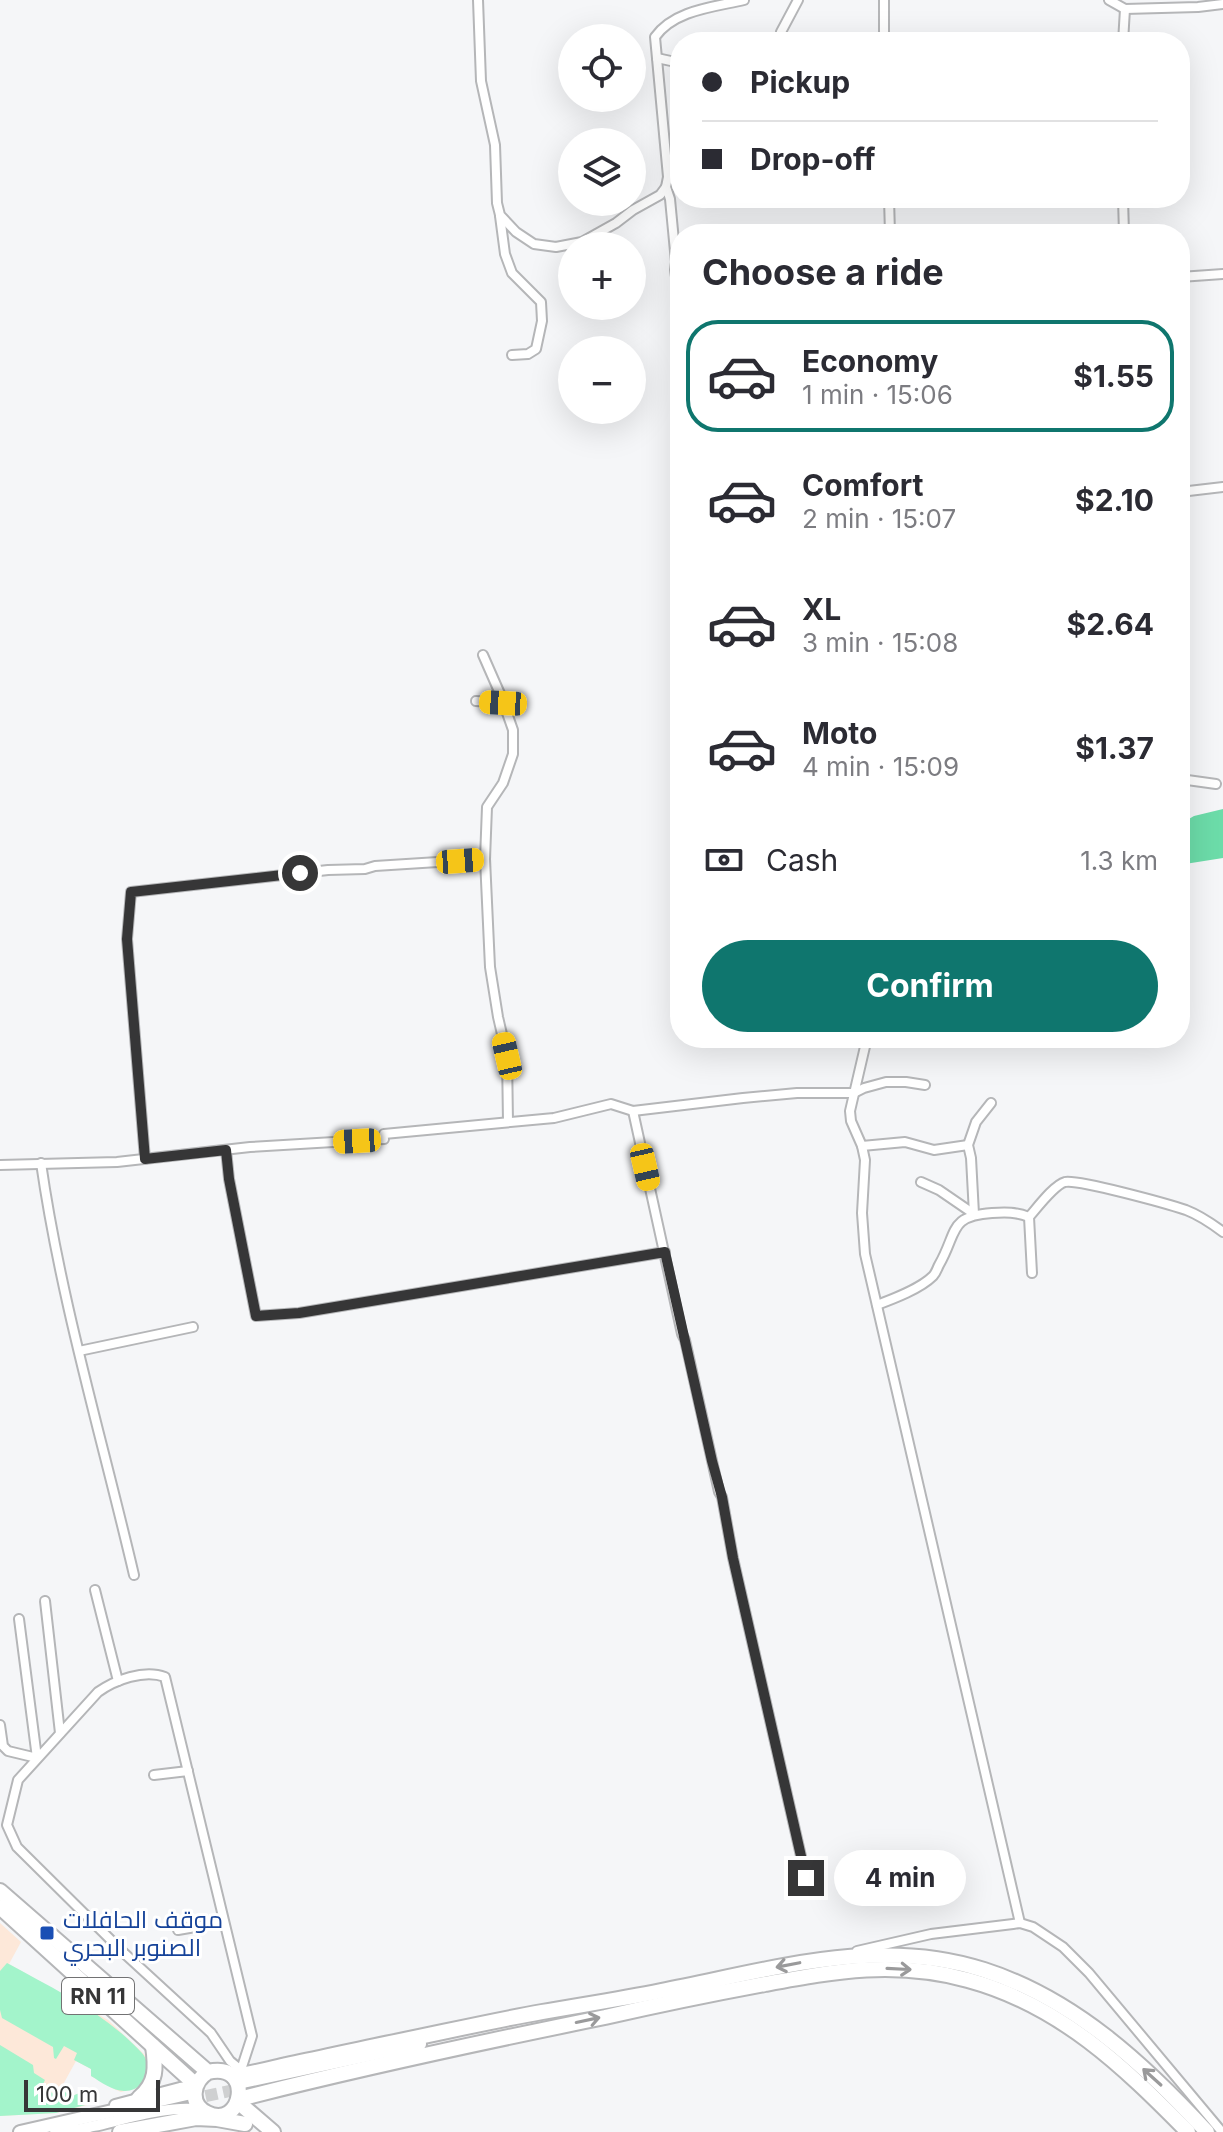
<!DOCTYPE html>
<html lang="en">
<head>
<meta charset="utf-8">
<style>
	body { margin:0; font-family:Inter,Cairo,sans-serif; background:#f2f2f3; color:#2b2b33; height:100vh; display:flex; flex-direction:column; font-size:30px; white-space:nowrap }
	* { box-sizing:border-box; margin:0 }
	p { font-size:26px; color:#7c7c81 }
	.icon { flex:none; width:44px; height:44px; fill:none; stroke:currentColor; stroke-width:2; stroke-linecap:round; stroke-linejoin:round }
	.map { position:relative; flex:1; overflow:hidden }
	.side { position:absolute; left:670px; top:224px; width:520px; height:824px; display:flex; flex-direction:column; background:#fff; border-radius:32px; box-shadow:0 8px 32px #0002 }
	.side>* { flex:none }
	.top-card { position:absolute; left:670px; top:32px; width:520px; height:176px; border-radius:32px; box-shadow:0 8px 32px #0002; display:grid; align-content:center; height:176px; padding:0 32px; background:#fff }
	.buttons { position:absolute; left:558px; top:24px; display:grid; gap:16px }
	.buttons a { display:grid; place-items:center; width:88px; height:88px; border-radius:50%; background:#fff; box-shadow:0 8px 32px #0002; font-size:40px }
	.scale { position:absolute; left:24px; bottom:20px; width:136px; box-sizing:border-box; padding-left:8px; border:4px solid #363637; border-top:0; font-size:22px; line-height:28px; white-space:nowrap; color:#363637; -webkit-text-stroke:6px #fff; paint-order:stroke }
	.end { position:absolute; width:36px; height:36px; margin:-18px; border:10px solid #363637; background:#fff; box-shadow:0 0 0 4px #fff }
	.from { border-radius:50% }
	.bubble { position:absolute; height:56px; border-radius:28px; background:#fff; box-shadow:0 8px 32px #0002; font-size:26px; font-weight:700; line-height:56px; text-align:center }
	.car { position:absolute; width:24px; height:48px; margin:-24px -12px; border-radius:10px; box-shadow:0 0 6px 2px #0007; background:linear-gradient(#f5c518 24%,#345 0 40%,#f5c518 0 76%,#345 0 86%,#f5c518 0) }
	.top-card b { display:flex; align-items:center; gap:28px; height:76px; font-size:30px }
	.top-card b+b { border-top:2px solid #e1e1e2 }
	.top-card i { width:20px; height:20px; background:#2b2b33 }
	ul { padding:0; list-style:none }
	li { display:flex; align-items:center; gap:24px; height:112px; margin:0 16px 12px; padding:0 16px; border:4px solid transparent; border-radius:32px }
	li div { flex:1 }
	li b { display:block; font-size:30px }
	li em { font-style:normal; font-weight:700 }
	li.selected { border-color:#0f766e }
	li>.icon { width:72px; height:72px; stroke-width:1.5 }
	h2 { padding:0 32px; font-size:36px; line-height:96px }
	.pay { display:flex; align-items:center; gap:20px; height:88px; padding:0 32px; font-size:30px }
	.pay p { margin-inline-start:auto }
	.cta { display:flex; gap:16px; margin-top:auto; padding:16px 32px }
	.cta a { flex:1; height:92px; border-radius:48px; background:#0f766e; color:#fff; font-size:32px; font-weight:700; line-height:92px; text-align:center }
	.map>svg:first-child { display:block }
</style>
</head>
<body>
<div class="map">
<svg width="1223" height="2132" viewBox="0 0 1223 2132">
	<rect width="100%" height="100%" fill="#f5f6f8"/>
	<!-- commercial -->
	<path fill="#fde8d9" d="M0,1923L21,1942L9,1964L108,2020L144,2054L147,2059L143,2082L137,2088L121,2092L114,2089L91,2076V2069L76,2061L60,2090L72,2096L82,2092L96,2099L95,2103L56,2113L0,2116Z"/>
	<!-- green -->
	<g fill="#a3f4cb">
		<path d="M7,1963C54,1989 104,2012 141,2052C155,2066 145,2092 124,2091C113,2091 101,2082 91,2076V2069L74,2060L77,2053L64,2046L56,2059L54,2058L53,2047L2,2018L0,2010V1971Z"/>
		<path d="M0,2045L33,2065L34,2073L45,2080L42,2086L54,2094L58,2088L72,2096L82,2092L96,2099V2102L56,2113L0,2116Z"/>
	</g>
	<!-- forest -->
	<path fill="#6cdca9" d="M1223,809V858L1185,864L1180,867V824L1194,816Z"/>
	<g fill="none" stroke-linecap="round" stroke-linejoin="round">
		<!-- secondary-tunnel -->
		<path stroke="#cfd0d1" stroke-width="12" stroke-dasharray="12 6" stroke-linecap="butt" d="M188,2100L244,2088"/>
		<!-- minor casing -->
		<g stroke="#b5b6b8" stroke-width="12">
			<g id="minor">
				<path d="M478,0L481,81L495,145L497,203L500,215L516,232L534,244L556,247L582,242L616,223L633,210L660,195L666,187L668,177L655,37C674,10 714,7 744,0"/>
				<path d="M884,0V42"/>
				<path d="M1109,0L1125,9L1198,7L1223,4"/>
				<path d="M781,32L798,0"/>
				<path d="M1123,42L1125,9"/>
				<path d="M657,58L680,63"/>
				<path d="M666,187L670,199L676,262L675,270L677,284L679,336"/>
				<path d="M889,198L890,234"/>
				<path d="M1123,198L1124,234"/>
				<path d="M500,216L505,254L512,273L541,302L542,321L536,349L528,354L512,355"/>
				<path d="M1180,277L1223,274"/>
				<path d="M1180,492L1223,487"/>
				<path d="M483,655L501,696L513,730V754L503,783L487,807L485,859L490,967L498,1017L507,1056L508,1122"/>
				<path d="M476,701L503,703"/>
				<path d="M1180,779L1216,784"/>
				<path d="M867,1038L850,1111L851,1121L862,1146L865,1160L862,1213L865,1254L1020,1923"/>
				<path d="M633,1111L682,1334L685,1340L719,1492L722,1497L733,1558L806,1878"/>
				<path d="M384,1134L554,1118L611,1104L633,1111L743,1098L797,1093H854L864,1088L886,1082H906L925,1085"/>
				<path d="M862,1146L905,1142L934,1150L968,1145"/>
				<path d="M226,1150L229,1179L256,1316L299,1313L665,1252"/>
				<path d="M145,1159L127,939L131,892L328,870L365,869L375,866L485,859"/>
				<path d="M41,1163C61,1302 102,1438 134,1575"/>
				<path d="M0,1165L117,1162L250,1147L384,1139"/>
				<path d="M921,1182L939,1190L974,1214"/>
				<path d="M974,1214L971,1158L968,1145L976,1122L991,1103"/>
				<path d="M1032,1273L1029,1217C1037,1208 1054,1185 1065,1182C1078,1179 1168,1204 1186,1210C1199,1215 1211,1223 1223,1232"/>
				<path d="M877,1305C893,1299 920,1289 933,1276C936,1273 937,1269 939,1265C958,1232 948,1216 992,1213C1006,1212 1016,1212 1029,1217"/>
				<path d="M79,1351L193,1327"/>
				<path d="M95,1590L118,1681"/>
				<path d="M45,1601L60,1733"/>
				<path d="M0,1725L3,1746L8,1751L37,1758L19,1619"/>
				<path d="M154,1775L188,1771"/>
				<path d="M178,1930L224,1922"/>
				<path d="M857,1951L931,1934L1013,1924L1020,1923L1033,1927L1063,1947L1089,1973L1222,2132"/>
				<path d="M239,2076L252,2036L165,1677C144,1669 115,1680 98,1692L18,1780L7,1825L17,1847L125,1954L211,2033L230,2061L241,2070"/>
			</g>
		</g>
		<!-- tertiary casing -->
		<g stroke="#b5b6b8" stroke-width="14">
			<g id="tertiary">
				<path d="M115,2105L180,2088L195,2086"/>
				<path d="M55,2130C68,2132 81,2129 94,2126C125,2119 172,2104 202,2110"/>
			</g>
		</g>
		<!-- secondary casing -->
		<g stroke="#b5b6b8" stroke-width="16">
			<g id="secondary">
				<path d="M243,2082L420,2044"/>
				<path d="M20,2132L187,2094"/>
			</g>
		</g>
		<!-- trunk casing -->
		<g stroke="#b5b6b8" stroke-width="18">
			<g id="trunk">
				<path d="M0,1891L208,2072C255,2061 243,2131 207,2113C188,2104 193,2081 208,2072"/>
				<path d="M0,1907L196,2085"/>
				<path d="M233,2076C251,2074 269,2069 286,2065C316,2059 346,2052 375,2046C431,2035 486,2022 542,2012C582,2005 622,1999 661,1991C767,1971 877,1935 984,1970C1074,1999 1144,2064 1207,2132"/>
				<path d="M139,2098C157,2083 156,2067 153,2046"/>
				<path d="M239,2099C360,2068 482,2042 605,2017C658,2005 711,1994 765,1984C836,1971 895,1960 968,1980C1060,2005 1123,2066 1188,2132"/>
				<path d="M238,2102L273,2132"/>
				<path d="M120,2132L196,2118L217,2119L245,2124"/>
			</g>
		</g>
		<!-- minor -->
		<use href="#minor" stroke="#fff" stroke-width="8"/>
		<!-- tertiary -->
		<use href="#tertiary" stroke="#fff" stroke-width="10"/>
		<!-- secondary -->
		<use href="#secondary" stroke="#fff" stroke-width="12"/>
		<!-- trunk -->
		<use href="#trunk" stroke="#fff" stroke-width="14"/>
	</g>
	<!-- one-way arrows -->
	<defs><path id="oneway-shaft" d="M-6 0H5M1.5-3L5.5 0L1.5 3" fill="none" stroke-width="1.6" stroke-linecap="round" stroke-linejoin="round" transform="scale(2)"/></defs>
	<g stroke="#9a9a9b">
		<use href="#oneway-shaft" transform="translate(788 1965) rotate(169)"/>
		<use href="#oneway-shaft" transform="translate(899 1969) rotate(3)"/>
		<use href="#oneway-shaft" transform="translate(588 2020) rotate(-12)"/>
		<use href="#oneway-shaft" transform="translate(1152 2077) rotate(-138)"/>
	</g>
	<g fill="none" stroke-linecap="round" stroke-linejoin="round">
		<!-- route -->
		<path stroke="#363637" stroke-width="10" d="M300,873L131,892L127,939L145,1159L226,1150L229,1179L256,1316L299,1313L665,1252L712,1461L722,1497L733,1558L806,1878"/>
	</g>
	<!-- markers -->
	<rect fill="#1a4fb4" stroke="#fff" stroke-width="3" x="39" y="1925" width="16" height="16" rx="4"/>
	<g text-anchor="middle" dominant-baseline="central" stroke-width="6" stroke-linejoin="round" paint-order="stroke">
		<!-- shield labels -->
		<rect fill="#fff" stroke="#727273" stroke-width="2" x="62" y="1978" width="72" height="36" rx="6"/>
		<g font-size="22" font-weight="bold" fill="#363637">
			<text x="98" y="1996">RN 11</text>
		</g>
		<!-- transit labels -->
		<g font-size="24" fill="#164399" stroke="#fff" text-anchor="start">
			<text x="63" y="1919">موقف الحافلات<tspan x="63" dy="28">الصنوبر البحري</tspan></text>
		</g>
	</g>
</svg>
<div class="buttons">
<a><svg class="icon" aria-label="locate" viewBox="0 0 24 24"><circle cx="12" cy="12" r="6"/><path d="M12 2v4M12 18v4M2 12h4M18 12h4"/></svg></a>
<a><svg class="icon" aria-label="layers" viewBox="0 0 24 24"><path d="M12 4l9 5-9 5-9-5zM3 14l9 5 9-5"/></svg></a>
<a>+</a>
<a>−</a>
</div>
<div class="scale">100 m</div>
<i class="end from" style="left:300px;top:873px"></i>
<i class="end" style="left:806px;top:1878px"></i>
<div class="bubble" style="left:834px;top:1850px;width:132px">4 min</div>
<i class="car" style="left:503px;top:703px;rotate:273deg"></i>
<i class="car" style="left:460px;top:861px;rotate:86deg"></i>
<i class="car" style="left:507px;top:1056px;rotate:347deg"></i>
<i class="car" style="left:357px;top:1141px;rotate:267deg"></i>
<i class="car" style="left:645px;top:1167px;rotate:167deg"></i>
<div class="top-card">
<b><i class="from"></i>Pickup</b>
<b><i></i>Drop-off</b>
</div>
<section class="side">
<h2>Choose a ride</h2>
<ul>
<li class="selected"><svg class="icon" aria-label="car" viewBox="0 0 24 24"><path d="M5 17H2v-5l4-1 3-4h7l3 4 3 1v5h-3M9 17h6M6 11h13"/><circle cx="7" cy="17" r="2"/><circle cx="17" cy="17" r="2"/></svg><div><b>Economy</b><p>1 min · 15:06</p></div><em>$1.55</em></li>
<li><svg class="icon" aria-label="car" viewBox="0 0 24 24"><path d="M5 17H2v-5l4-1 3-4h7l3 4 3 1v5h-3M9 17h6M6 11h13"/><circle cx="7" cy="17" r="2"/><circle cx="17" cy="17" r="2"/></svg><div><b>Comfort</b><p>2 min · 15:07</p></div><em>$2.10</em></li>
<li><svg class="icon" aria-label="car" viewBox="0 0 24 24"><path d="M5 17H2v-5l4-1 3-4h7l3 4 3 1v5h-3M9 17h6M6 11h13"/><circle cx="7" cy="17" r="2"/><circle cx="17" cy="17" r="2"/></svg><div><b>XL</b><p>3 min · 15:08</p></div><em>$2.64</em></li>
<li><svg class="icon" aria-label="car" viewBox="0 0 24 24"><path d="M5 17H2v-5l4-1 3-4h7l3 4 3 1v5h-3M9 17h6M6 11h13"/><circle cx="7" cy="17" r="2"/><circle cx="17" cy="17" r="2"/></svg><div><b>Moto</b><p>4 min · 15:09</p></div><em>$1.37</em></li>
</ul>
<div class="pay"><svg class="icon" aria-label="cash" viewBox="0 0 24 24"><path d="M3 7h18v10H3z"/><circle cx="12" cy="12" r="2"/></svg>Cash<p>1.3 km</p></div>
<div class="cta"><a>Confirm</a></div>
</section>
</div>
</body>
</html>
